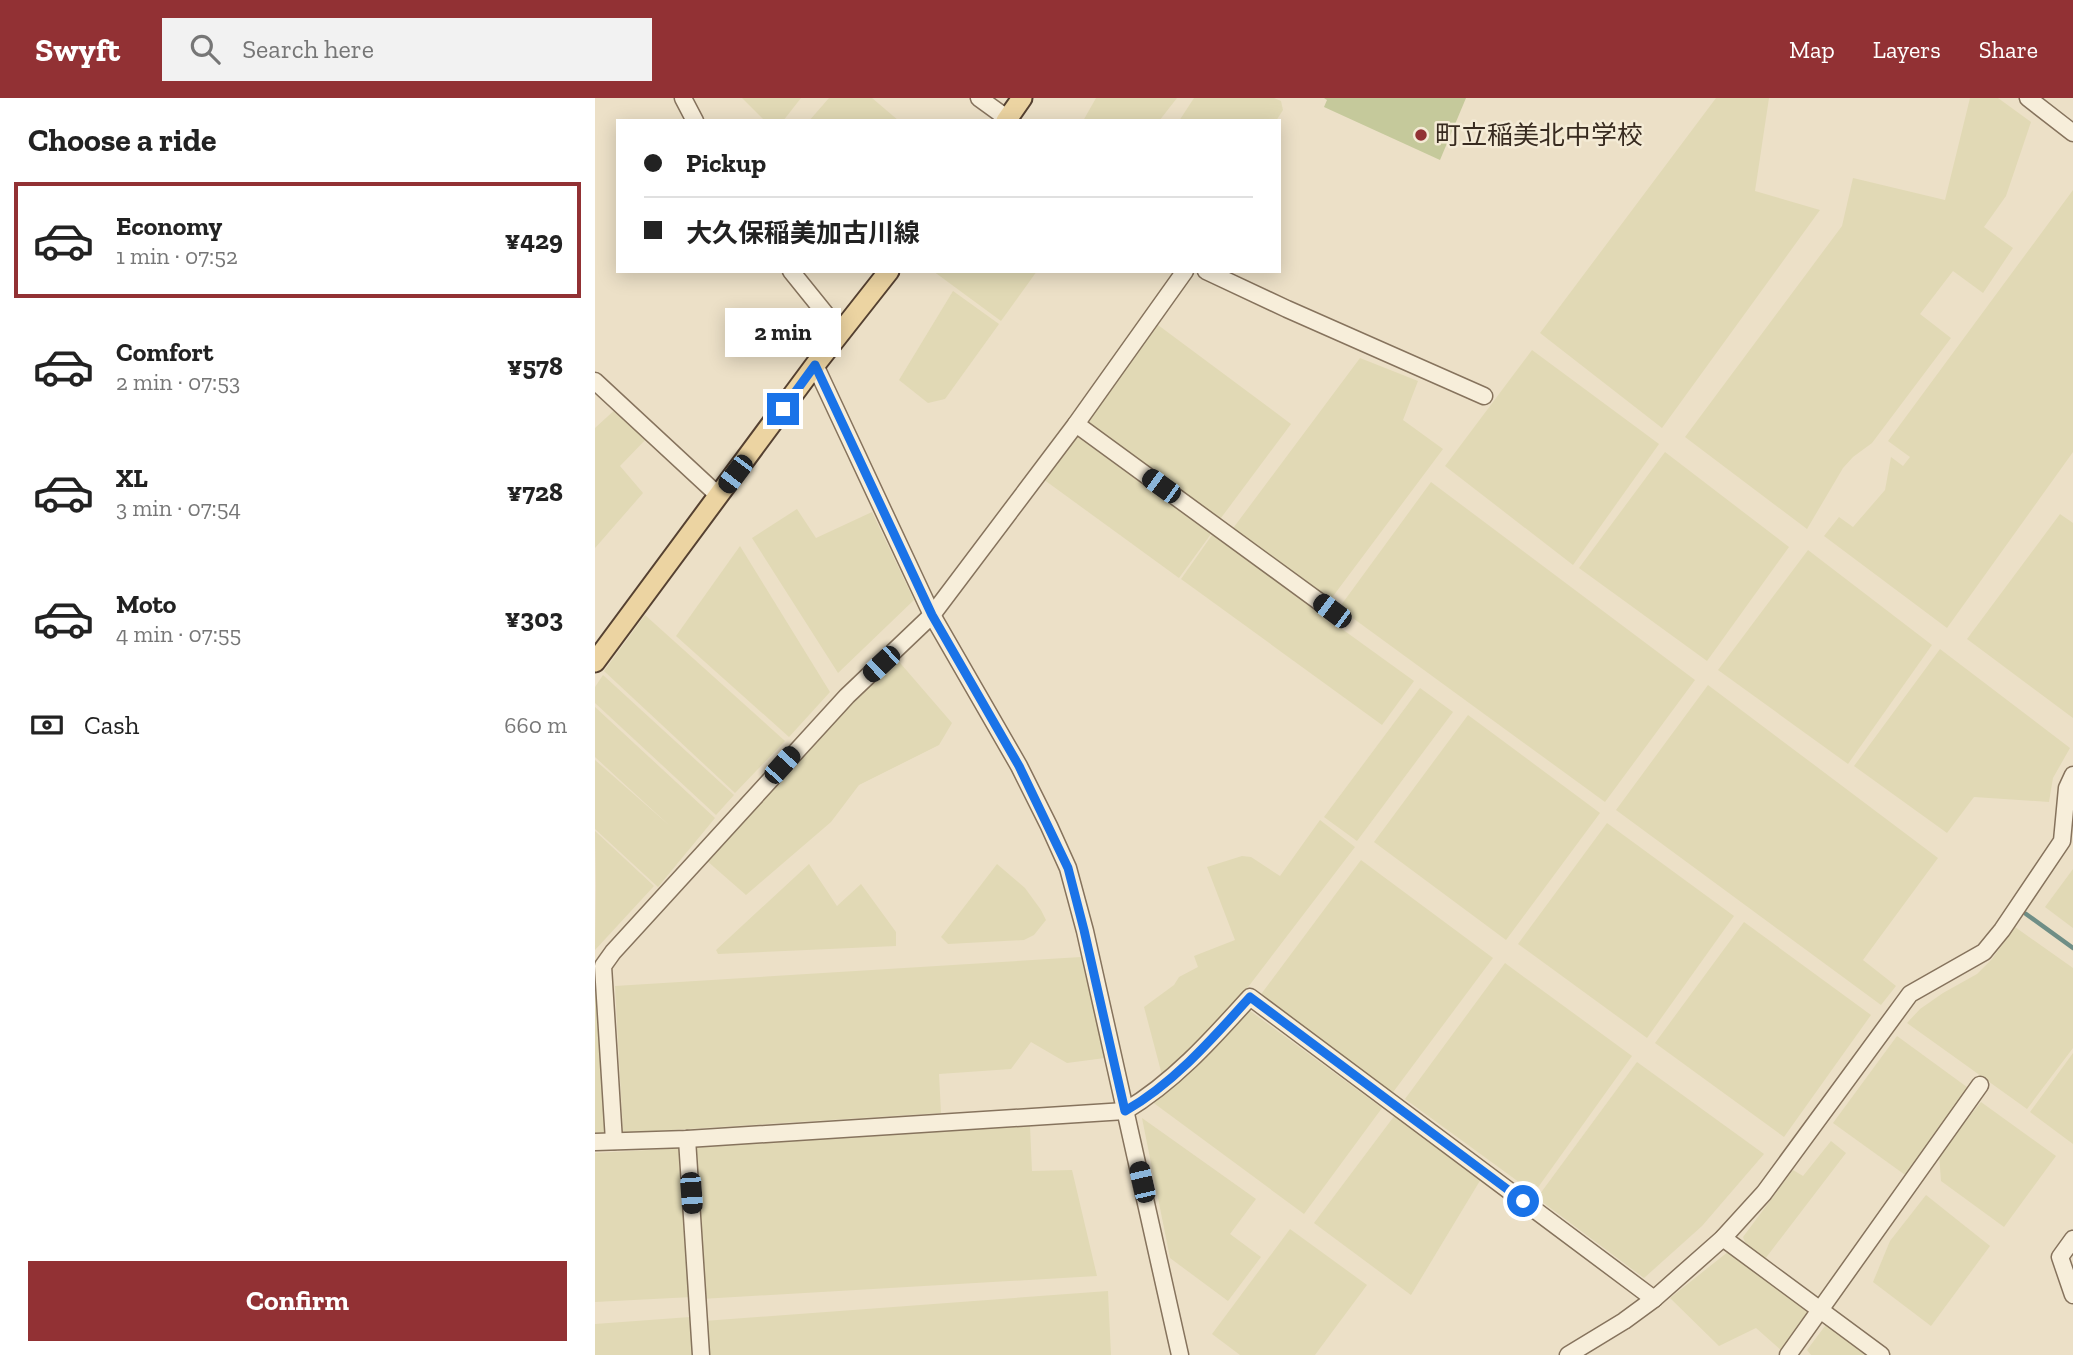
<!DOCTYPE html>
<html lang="en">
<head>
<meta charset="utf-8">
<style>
	body { margin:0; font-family:"Zilla Slab","Noto Sans JP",serif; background:#f2f2f2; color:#222; height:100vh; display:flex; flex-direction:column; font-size:26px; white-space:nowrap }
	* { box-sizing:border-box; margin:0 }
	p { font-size:23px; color:#767676 }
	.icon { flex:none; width:38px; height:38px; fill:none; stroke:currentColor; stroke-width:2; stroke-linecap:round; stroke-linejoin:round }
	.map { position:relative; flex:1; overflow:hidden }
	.drawer { display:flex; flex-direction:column; background:#fff; width:595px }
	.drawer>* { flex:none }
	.top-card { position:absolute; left:21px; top:21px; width:665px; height:154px; border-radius:0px; box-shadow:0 4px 18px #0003; display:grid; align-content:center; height:154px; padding:0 28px; background:#fff }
	.end { position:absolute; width:32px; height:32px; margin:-16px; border:9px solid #1a73e8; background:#fff; box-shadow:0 0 0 4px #fff }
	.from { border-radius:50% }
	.bubble { position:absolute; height:49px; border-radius:0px; background:#fff; box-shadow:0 4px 18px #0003; font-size:23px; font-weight:700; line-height:49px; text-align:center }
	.car { position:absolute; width:21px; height:42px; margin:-21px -10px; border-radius:9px; box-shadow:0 0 5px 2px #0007; background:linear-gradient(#222 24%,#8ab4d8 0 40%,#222 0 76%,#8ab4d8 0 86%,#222 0) }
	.top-card b { display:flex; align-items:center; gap:24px; height:66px; font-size:26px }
	.top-card b+b { border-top:2px solid #e0e0e0 }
	.top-card i { width:18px; height:18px; background:#222 }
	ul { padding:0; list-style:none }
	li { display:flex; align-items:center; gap:21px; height:116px; margin:0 14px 10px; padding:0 14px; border:4px solid transparent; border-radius:0px }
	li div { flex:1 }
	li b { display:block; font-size:26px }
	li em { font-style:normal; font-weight:700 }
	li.selected { border-color:#923134 }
	li>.icon { width:63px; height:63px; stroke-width:1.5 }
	h2 { padding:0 28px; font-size:32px; line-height:84px }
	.pay { display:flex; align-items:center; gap:18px; height:77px; padding:0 28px; font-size:26px }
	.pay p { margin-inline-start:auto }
	.button { display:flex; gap:14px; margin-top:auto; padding:14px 28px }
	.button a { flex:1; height:80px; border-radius:0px; background:#923134; color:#fff; font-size:28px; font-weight:700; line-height:80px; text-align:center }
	header { display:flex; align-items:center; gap:42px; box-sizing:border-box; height:98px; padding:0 35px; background:#923134; color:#fff }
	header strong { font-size:33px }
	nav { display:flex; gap:38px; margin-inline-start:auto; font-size:24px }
	.search { width:490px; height:63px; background:#f2f2f2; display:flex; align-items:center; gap:18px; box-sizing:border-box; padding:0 24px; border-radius:0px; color:#767676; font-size:26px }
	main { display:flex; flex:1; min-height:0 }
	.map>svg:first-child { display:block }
</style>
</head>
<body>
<header>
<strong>Swyft</strong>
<div class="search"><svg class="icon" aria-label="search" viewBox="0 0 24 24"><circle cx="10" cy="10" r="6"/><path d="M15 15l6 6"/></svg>Search here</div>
<nav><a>Map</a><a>Layers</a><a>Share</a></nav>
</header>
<main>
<section class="drawer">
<h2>Choose a ride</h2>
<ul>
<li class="selected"><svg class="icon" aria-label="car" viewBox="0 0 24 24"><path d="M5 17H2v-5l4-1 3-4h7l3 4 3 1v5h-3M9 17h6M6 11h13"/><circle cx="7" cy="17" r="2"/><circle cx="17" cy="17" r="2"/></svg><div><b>Economy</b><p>1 min · 07:52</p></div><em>¥429</em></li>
<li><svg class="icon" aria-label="car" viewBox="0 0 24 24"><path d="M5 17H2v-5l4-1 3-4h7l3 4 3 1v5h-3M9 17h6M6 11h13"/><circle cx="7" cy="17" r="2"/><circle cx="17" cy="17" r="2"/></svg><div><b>Comfort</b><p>2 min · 07:53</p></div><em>¥578</em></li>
<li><svg class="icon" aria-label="car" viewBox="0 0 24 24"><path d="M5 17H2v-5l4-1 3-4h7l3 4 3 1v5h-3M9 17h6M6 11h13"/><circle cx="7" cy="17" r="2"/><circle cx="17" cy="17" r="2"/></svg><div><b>XL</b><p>3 min · 07:54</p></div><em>¥728</em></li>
<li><svg class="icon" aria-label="car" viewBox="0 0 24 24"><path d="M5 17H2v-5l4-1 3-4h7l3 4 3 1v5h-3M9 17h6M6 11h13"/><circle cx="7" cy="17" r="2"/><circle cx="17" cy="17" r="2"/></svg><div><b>Moto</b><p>4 min · 07:55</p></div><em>¥303</em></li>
</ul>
<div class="pay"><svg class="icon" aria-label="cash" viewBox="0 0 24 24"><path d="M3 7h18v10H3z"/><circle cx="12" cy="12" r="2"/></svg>Cash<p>660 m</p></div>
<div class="button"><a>Confirm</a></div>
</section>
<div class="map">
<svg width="1478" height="1257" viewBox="0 0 1478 1257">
	<rect width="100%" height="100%" fill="#ece0c7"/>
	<!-- farmland -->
	<g fill="#e1d9b5">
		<path d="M147,0H206L188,23H170Z"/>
		<path d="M234,0H277L304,23H214Z"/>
		<path d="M501,0H582L564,23H488Z"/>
		<path d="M599,0H679L686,3L688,12L681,23H584Z"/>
		<path d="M1121,0H1174L1160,93L1225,112L1067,330L945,235Z"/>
		<path d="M1375,0H1403L1436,24L1411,98L1389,129L1418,150L1388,195L1358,173L1325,216L1356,240L1277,345L1258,359L1248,370L1212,431L1090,339L1247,128L1258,80L1350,102Z"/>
		<path d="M1478,92V354L1352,530L1229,438L1244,419L1258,429L1290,392L1296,359L1308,368L1315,359L1293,343Z"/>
		<path d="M338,173H442L406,223Z"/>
		<path d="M358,193L404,226L350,301L333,305L304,282Z"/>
		<path d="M563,227L696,326L623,424L490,325Z"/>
		<path d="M937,252L1064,346L978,467L850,368Z"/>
		<path d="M765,260L823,283L808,322L848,351L733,505L636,433Z"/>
		<path d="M23,309L54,338L25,368L48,395L0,450V330Z"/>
		<path d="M480,337L616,436L584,480L448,381Z"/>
		<path d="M1070,354L1194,449L1112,563L984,470Z"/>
		<path d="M836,384L1100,582L1010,704L744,510Z"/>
		<path d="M202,411L221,440L277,414L319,502L243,575L157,440Z"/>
		<path d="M1465,416L1478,425V620L1372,541Z"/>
		<path d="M617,437L819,583L787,627L586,481Z"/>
		<path d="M145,448L235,594L194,639L81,538Z"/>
		<path d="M1213,452L1337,547L1253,666L1123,572Z"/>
		<path d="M50,517L190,643L140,695L9,573Z"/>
		<path d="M1345,551L1475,650L1458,680L1454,704L1379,699L1352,735L1259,668Z"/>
		<path d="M300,559L357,625L344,647L264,687L236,724L151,797L111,762L155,708Z"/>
		<path d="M8,577L139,697L121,717L0,605V589Z"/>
		<path d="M1113,587L1343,760L1268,862L1301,888L1286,907L1021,712Z"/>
		<path d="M825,590L858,614L762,743L729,719Z"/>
		<path d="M0,609L120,720L63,789L0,731V662L75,728L0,659Z"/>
		<path d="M873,617L1005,715L911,842L779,744Z"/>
		<path d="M725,722L760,749L624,927L567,977L549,909L579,887L584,879L603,869L599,858L640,842L612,769L647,758L656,759L685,778Z"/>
		<path d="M1012,725L1139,818L1052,940L923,846Z"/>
		<path d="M0,733L59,788L0,852L1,788Z"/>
		<path d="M766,762L898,860L796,997L664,899Z"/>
		<path d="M214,766L242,808L266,786L301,834V848L123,856L121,852Z"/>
		<path d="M402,766L430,790L446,812L451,822L439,837L429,842L353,846L346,839Z"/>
		<path d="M1478,771V830L1450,809Z"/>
		<path d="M1149,824L1276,917L1189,1039L1060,945Z"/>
		<path d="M1420,829L1478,870V950L1432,1011L1312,925L1325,911L1348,895L1382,876L1397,861Z"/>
		<path d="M486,859L510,960L472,965L436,944L416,971L344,976L346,1015L28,1035L20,888Z"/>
		<path d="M910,865L1037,958L939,1095L810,1001Z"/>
		<path d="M0,883L4,889L12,1035L7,1038H0Z"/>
		<path d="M654,912L787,1010L709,1116L556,1003Z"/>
		<path d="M1302,938L1376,992L1313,1079L1238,1025Z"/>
		<path d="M1478,955V1046L1435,1014Z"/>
		<path d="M1042,964L1169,1056L1107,1128L1049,1180L942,1100Z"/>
		<path d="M1386,1004L1461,1058L1409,1129L1346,1083L1344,1056Z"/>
		<path d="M800,1017L886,1081L816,1197L719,1125Z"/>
		<path d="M547,1020L661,1101L635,1136L666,1159L633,1203L575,1160Z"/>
		<path d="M435,1028L437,1073L477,1072L502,1178L106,1201L98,1047Z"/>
		<path d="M1236,1043L1251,1055L1170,1161L1151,1147L1148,1139L1198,1072L1208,1078Z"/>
		<path d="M90,1050L97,1199L0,1204V1055Z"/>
		<path d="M1331,1097L1395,1148L1336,1228L1278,1184L1295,1143Z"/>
		<path d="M695,1131L772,1187L720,1257H645L617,1236Z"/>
		<path d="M1134,1153L1218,1213L1187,1253L1161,1230L1124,1248L1075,1200Z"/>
		<path d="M513,1193L516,1257H112L109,1223Z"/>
		<path d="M95,1219L98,1257H0V1226Z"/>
		<path d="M1233,1224L1275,1257H1216L1212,1252Z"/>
	</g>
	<!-- green -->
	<path fill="#c5c99b" d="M729,0H871L845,62L729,9L732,2Z"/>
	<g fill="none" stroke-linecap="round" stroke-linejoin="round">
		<!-- stream -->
		<path stroke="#6f8e86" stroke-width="4.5" d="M1431,816L1478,850"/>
		<!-- minor casing -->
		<g stroke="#86735d" stroke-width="19">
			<g id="minor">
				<path d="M88,0L100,23"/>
				<path d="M384,0L413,21"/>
				<path d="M1433,0L1478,35"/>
				<path d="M196,173L246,235"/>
				<path d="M611,173L692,211L889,298"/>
				<path d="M220,267L337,517L424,668L454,728L473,770L490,833L585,1257"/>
				<path d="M0,283L124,398"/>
				<path d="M481,326L737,513"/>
				<path d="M92,1041L106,1257"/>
				<path d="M19,1043L8,868L18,854L252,598L337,517L481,326L590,173"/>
				<path d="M0,1044L92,1041L530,1013C579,984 618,940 655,899L1059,1201"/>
				<path d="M1128,1140L1286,1257"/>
				<path d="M1478,1141L1465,1159L1478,1197"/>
				<path d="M973,1257L1029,1223L1059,1201L1128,1140L1169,1095L1315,896L1389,854L1407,832L1467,743L1472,690L1478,677"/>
				<path d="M1193,1257L1385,987"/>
			</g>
		</g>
		<!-- major casing -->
		<g stroke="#554131" stroke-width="23">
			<g id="major">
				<path d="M411,23L427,0"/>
				<path d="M0,564L220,267L294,173"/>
			</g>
		</g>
		<!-- minor -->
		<use href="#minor" stroke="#f7eeda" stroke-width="16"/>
		<!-- major -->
		<use href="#major" stroke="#ecd4a2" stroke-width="19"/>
	</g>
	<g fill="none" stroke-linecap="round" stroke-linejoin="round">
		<!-- route -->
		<path stroke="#1a73e8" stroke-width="9" d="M188,311L220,267L337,517L424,668L473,770L489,832L530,1013C579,985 618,940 655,899L928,1103"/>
	</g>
	<!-- markers -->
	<circle fill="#923134" stroke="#f4ebd6" stroke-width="2.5" cx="826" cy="37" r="7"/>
	<g text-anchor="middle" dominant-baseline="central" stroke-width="5" stroke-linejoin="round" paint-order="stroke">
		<!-- poi labels -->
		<g font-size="26" fill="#382b20" stroke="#f4ebd6" text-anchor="start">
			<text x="840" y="37">町立稲美北中学校</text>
		</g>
	</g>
</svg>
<i class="end from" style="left:928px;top:1103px"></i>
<i class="end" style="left:188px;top:311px"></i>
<div class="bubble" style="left:130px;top:210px;width:116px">2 min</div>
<i class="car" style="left:140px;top:376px;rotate:217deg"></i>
<i class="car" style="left:566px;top:388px;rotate:306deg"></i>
<i class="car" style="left:737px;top:513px;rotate:307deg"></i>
<i class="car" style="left:286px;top:566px;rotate:227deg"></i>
<i class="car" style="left:187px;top:667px;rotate:42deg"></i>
<i class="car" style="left:547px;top:1084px;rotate:347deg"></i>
<i class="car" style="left:96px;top:1095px;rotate:176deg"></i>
<div class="top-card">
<b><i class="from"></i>Pickup</b>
<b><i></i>大久保稲美加古川線</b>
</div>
</div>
</main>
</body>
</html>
